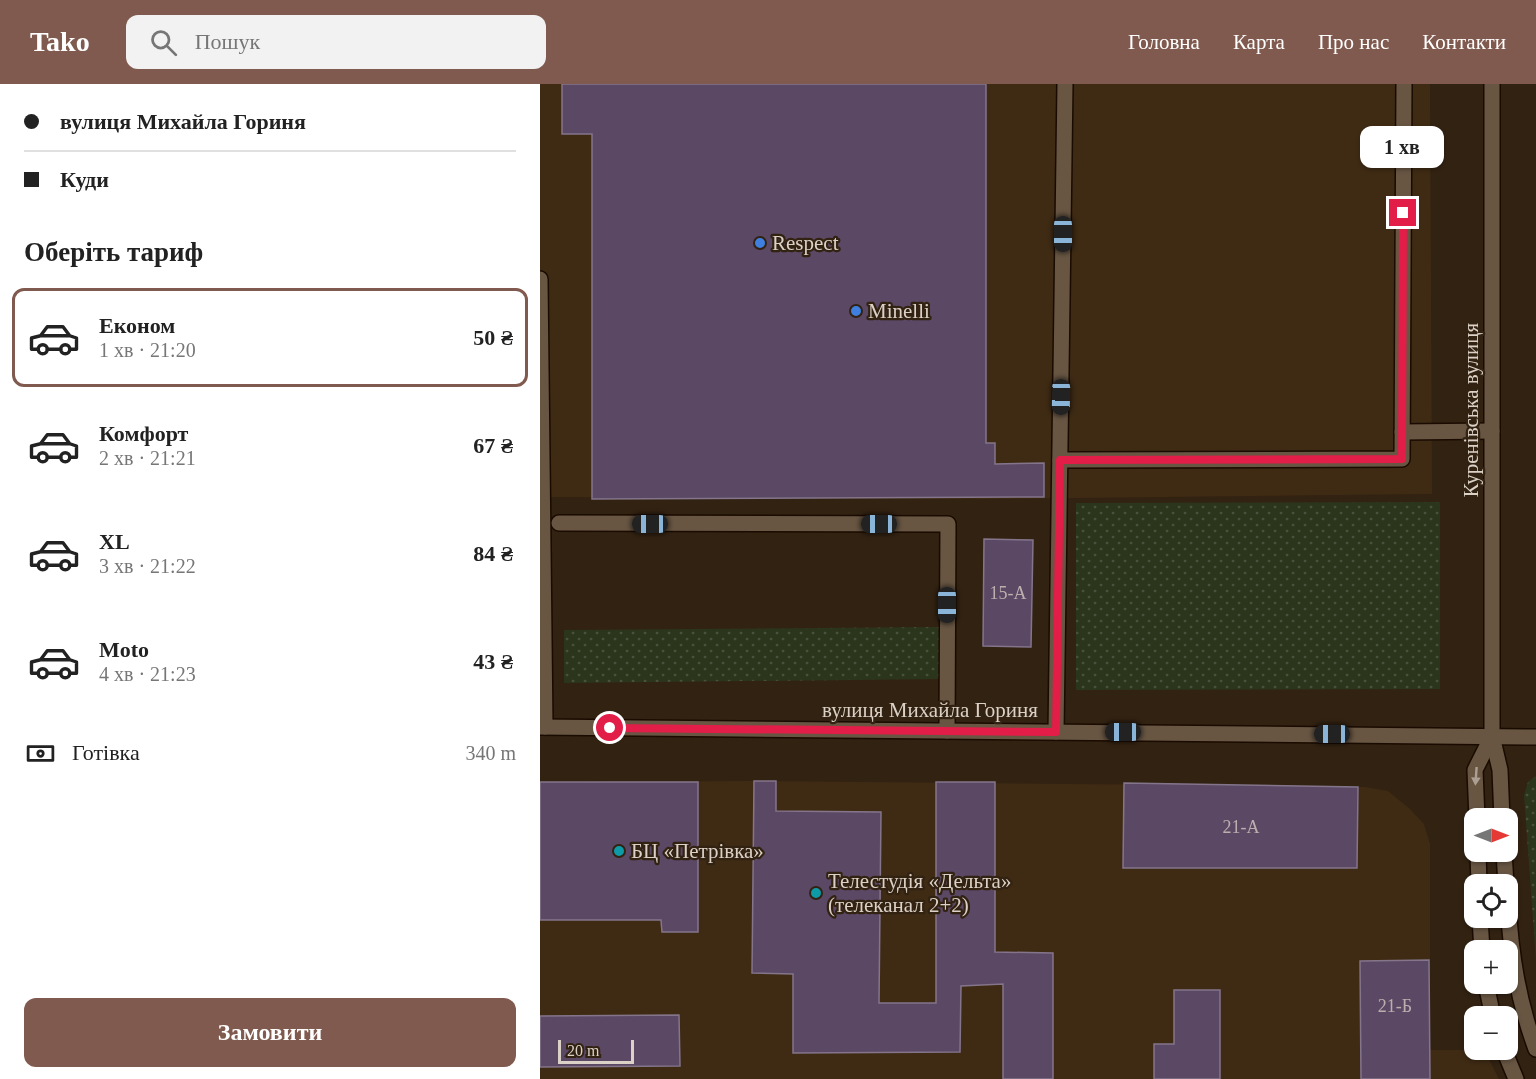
<!DOCTYPE html>
<html lang="uk">
<head>
<meta charset="utf-8">
<style>
	body { margin:0; font-family:"Times New Roman",serif; background:#f2f2f2; color:#222; height:100vh; display:flex; flex-direction:column; font-size:22px; white-space:nowrap }
	* { box-sizing:border-box; margin:0 }
	p { font-size:20px; color:#767676 }
	.icon { flex:none; width:33px; height:33px; fill:none; stroke:currentColor; stroke-width:2; stroke-linecap:round; stroke-linejoin:round }
	.map { position:relative; flex:1; overflow:hidden }
	.details { display:flex; flex-direction:column; background:#fff; width:540px }
	.details>* { flex:none }
	.banner { display:grid; align-content:center; height:132px; padding:0 24px; background:#fff }
	.needle { width:39px; rotate:90deg }
	.fabs { position:absolute; left:924px; top:724px; display:grid; gap:12px }
	.fabs a { display:grid; place-items:center; width:54px; height:54px; border-radius:12px; background:#fff; box-shadow:0 2px 4px #0004; font-size:30px }
	.scale { position:absolute; left:18px; bottom:15px; width:76px; box-sizing:border-box; padding-left:6px; border:3px solid #dbd1c6; border-top:0; font-size:16px; line-height:21px; white-space:nowrap; color:#dbd1c6; -webkit-text-stroke:4px #322212; paint-order:stroke }
	.end { position:absolute; width:27px; height:27px; margin:-14px; border:8px solid #e11d48; background:#fff; box-shadow:0 0 0 3px #fff }
	.from { border-radius:50% }
	.bubble { position:absolute; height:42px; border-radius:12px; background:#fff; box-shadow:0 2px 4px #0004; font-size:20px; font-weight:600; line-height:42px; text-align:center }
	.car { position:absolute; width:18px; height:36px; margin:-18px -9px; border-radius:8px; box-shadow:0 0 4px 2px #0007; background:linear-gradient(#222 24%,#8ab4d8 0 40%,#222 0 76%,#8ab4d8 0 86%,#222 0) }
	.banner b { display:flex; align-items:center; gap:21px; height:57px; font-size:22px }
	.banner b+b { border-top:2px solid #e0e0e0 }
	.banner i { width:15px; height:15px; background:#222 }
	ul { padding:0; list-style:none }
	li { display:flex; align-items:center; gap:18px; height:99px; margin:0 12px 9px; padding:0 12px; border:3px solid transparent; border-radius:12px }
	li div { flex:1 }
	li b { display:block; font-size:22px }
	li em { font-style:normal; font-weight:600 }
	li.active { border-color:#805a4e }
	li>.icon { width:54px; height:54px; stroke-width:1.5 }
	h2 { padding:0 24px; font-size:27px; line-height:72px }
	.pay { display:flex; align-items:center; gap:15px; height:66px; padding:0 24px; font-size:22px }
	.pay p { margin-inline-start:auto }
	.primary-button { display:flex; gap:12px; margin-top:auto; padding:12px 24px }
	.primary-button a { flex:1; height:69px; border-radius:12px; background:#805a4e; color:#fff; font-size:24px; font-weight:600; line-height:69px; text-align:center }
	header { display:flex; align-items:center; gap:36px; box-sizing:border-box; height:84px; padding:0 30px; background:#805a4e; color:#fff }
	header strong { font-size:28px }
	nav { display:flex; gap:33px; margin-inline-start:auto; font-size:21px }
	.search { width:420px; height:54px; background:#f2f2f2; display:flex; align-items:center; gap:15px; box-sizing:border-box; padding:0 21px; border-radius:12px; color:#767676; font-size:22px }
	main { display:flex; flex:1; min-height:0 }
	.map>svg:first-child { display:block }
</style>
</head>
<body>
<header>
<strong>Tako</strong>
<div class="search"><svg class="icon" aria-label="search" viewBox="0 0 24 24"><circle cx="10" cy="10" r="6"/><path d="M15 15l6 6"/></svg>Пошук</div>
<nav><a>Головна</a><a>Карта</a><a>Про нас</a><a>Контакти</a></nav>
</header>
<main>
<section class="details">
<div class="banner">
<b><i class="from"></i>вулиця Михайла Гориня</b>
<b><i></i>Куди</b>
</div>
<h2>Оберіть тариф</h2>
<ul>
<li class="active"><svg class="icon" aria-label="car" viewBox="0 0 24 24"><path d="M5 17H2v-5l4-1 3-4h7l3 4 3 1v5h-3M9 17h6M6 11h13"/><circle cx="7" cy="17" r="2"/><circle cx="17" cy="17" r="2"/></svg><div><b>Економ</b><p>1 хв · 21:20</p></div><em>50 ₴</em></li>
<li><svg class="icon" aria-label="car" viewBox="0 0 24 24"><path d="M5 17H2v-5l4-1 3-4h7l3 4 3 1v5h-3M9 17h6M6 11h13"/><circle cx="7" cy="17" r="2"/><circle cx="17" cy="17" r="2"/></svg><div><b>Комфорт</b><p>2 хв · 21:21</p></div><em>67 ₴</em></li>
<li><svg class="icon" aria-label="car" viewBox="0 0 24 24"><path d="M5 17H2v-5l4-1 3-4h7l3 4 3 1v5h-3M9 17h6M6 11h13"/><circle cx="7" cy="17" r="2"/><circle cx="17" cy="17" r="2"/></svg><div><b>XL</b><p>3 хв · 21:22</p></div><em>84 ₴</em></li>
<li><svg class="icon" aria-label="car" viewBox="0 0 24 24"><path d="M5 17H2v-5l4-1 3-4h7l3 4 3 1v5h-3M9 17h6M6 11h13"/><circle cx="7" cy="17" r="2"/><circle cx="17" cy="17" r="2"/></svg><div><b>Moto</b><p>4 хв · 21:23</p></div><em>43 ₴</em></li>
</ul>
<div class="pay"><svg class="icon" aria-label="cash" viewBox="0 0 24 24"><path d="M3 7h18v10H3z"/><circle cx="12" cy="12" r="2"/></svg>Готівка<p>340 m</p></div>
<div class="primary-button"><a>Замовити</a></div>
</section>
<div class="map">
<svg width="996" height="995" viewBox="0 0 996 995">
	<defs>
		<pattern id="grass-dots" width="8" height="8" patternUnits="userSpaceOnUse" patternTransform="scale(1.5)"><rect width="8" height="8" fill="#2b351c"/><path d="M2 2h.1M6 6h.1" fill="none" stroke="#49513c" stroke-width="1.8" stroke-linecap="round"/></pattern>
	</defs>
	<rect width="100%" height="100%" fill="#322212"/>
	<!-- built -->
	<g fill="#3f2b14">
		<path d="M0,0H890L892,410L446,415L0,413Z"/>
		<path d="M211,697L825,703L848,707L870,725L884,740L890,760V966H944L959,995H0V698Z"/>
	</g>
	<!-- grass -->
	<g fill="url(#grass-dots)">
		<path d="M900,418V605L536,606V419Z"/>
		<path d="M399,543V595L24,599V546Z"/>
		<path d="M996,692V876L984,711L988,698Z"/>
	</g>
	<!-- building -->
	<g fill="#5b4865" stroke="#84758b" stroke-width="1.5">
		<path d="M22,0H446V359H455V380L504,379V413L52,415V50H22Z"/>
		<path d="M444,455L493,456L491,563L443,562Z"/>
		<path d="M214,697H236V727L341,728L339,919H396V698H455V868L513,869V995H463V900L421,902L420,968L253,969V890L212,889Z"/>
		<path d="M0,698H158V848H122L121,836H0Z"/>
		<path d="M584,699L818,703L817,784H583Z"/>
		<path d="M889,876L890,995H821L820,877Z"/>
		<path d="M634,906H680V995H614V960H634Z"/>
		<path d="M139,931L140,982L0,983V932Z"/>
	</g>
	<g fill="none" stroke-linecap="round" stroke-linejoin="round">
		<!-- service casing -->
		<g stroke="#1a0b00" stroke-width="18">
			<g id="service">
				<path d="M0,195L5,643"/>
				<path d="M862,348L952,347"/>
				<path d="M520,376L862,375L864,0"/>
				<path d="M19,439L408,440L407,647"/>
				<path d="M516,648L525,0"/>
			</g>
		</g>
		<!-- minor casing -->
		<g stroke="#1a0b00" stroke-width="18">
			<g id="minor">
				<path d="M952,0V652L960,686L962,735"/>
				<path d="M0,643L996,653"/>
				<path d="M937,735L935,686L952,652"/>
				<path d="M938,768L939,801"/>
				<path d="M964,768L966,801"/>
				<path d="M968,820C971,871 978,917 996,965"/>
				<path d="M940,834L942,867"/>
				<path d="M946,900L953,933"/>
				<path d="M964,966L976,995"/>
			</g>
		</g>
		<!-- service -->
		<use href="#service" stroke="#685643" stroke-width="15"/>
		<!-- minor -->
		<use href="#minor" stroke="#685643" stroke-width="15"/>
	</g>
	<!-- one-way arrows -->
	<defs><path id="oneway-solid" d="M-6-.8H1V-3.2L6.5 0L1 3.2V.8H-6Z" transform="scale(1.5)"/></defs>
	<use fill="#ada092" href="#oneway-solid" transform="translate(936 692) rotate(94)"/>
	<g fill="none" stroke-linecap="round" stroke-linejoin="round">
		<!-- route -->
		<path stroke="#e11d48" stroke-width="8" d="M70,644L516,648L520,376L862,375L863,129"/>
	</g>
	<!-- markers -->
	<g fill="#3f7fe0" stroke="#322212" stroke-width="2">
		<circle cx="220" cy="159" r="6"/>
		<circle cx="316" cy="227" r="6"/>
	</g>
	<g fill="#0f9aa8" stroke="#322212" stroke-width="2">
		<circle cx="79" cy="767" r="6"/>
		<circle cx="276" cy="809" r="6"/>
	</g>
	<g text-anchor="middle" dominant-baseline="central" stroke-width="4.5" stroke-linejoin="round" paint-order="stroke">
		<!-- number labels -->
		<g font-size="18" fill="#bbafae">
			<text x="468" y="509">15-А</text>
			<text x="701" y="743">21-А</text>
			<text x="855" y="922">21-Б</text>
		</g>
		<!-- poi labels -->
		<g font-size="21" fill="#dbd1c6" stroke="#322212" text-anchor="start">
			<text x="232" y="159">Respect</text>
			<text x="328" y="227">Minelli</text>
			<text x="91" y="767">БЦ «Петрівка»</text>
			<text x="288" y="797">Телестудія «Дельта»<tspan x="288" dy="24">(телеканал 2+2)</tspan></text>
		</g>
		<!-- street labels -->
		<g font-size="21" fill="#dbd1c6" stroke="#322212">
			<text transform="translate(931 326) rotate(-90)">Куренівська вулиця</text>
			<text x="390" y="626">вулиця Михайла Гориня</text>
		</g>
	</g>
</svg>
<div class="fabs">
<a><svg class="needle" viewBox="-14 -14 28 28"><path d="M0-13l5 13h-10z" fill="#e53935"/><path d="M0 13l5-13h-10z" fill="#767676"/></svg></a>
<a><svg class="icon" aria-label="locate" viewBox="0 0 24 24"><circle cx="12" cy="12" r="6"/><path d="M12 2v4M12 18v4M2 12h4M18 12h4"/></svg></a>
<a>+</a>
<a>−</a>
</div>
<div class="scale">20 m</div>
<i class="end from" style="left:70px;top:644px"></i>
<i class="end" style="left:863px;top:129px"></i>
<div class="bubble" style="left:820px;top:42px;width:84px">1 хв</div>
<i class="car" style="left:523px;top:150px;rotate:180deg"></i>
<i class="car" style="left:521px;top:313px;rotate:181deg"></i>
<i class="car" style="left:110px;top:440px;rotate:270deg"></i>
<i class="car" style="left:339px;top:440px;rotate:270deg"></i>
<i class="car" style="left:407px;top:521px;rotate:180deg"></i>
<i class="car" style="left:583px;top:648px;rotate:270deg"></i>
<i class="car" style="left:792px;top:650px;rotate:270deg"></i>
</div>
</main>
</body>
</html>
